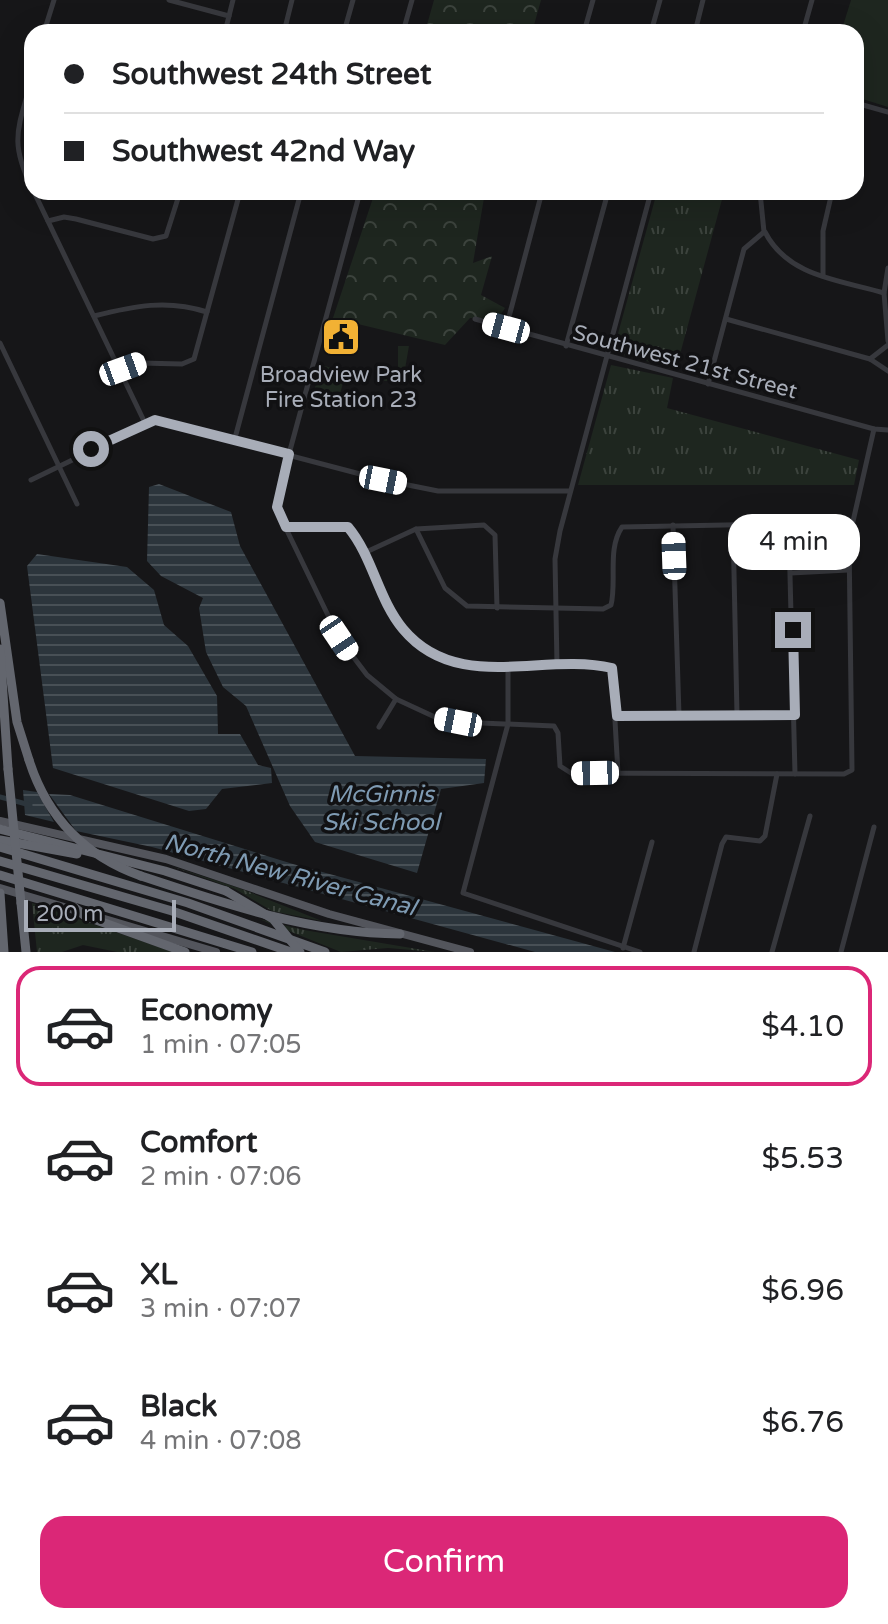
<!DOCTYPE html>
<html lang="en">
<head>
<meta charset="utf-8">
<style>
	body { margin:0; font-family:"Varela Round",sans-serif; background:#f2f2f2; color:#202124; height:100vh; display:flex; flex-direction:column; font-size:30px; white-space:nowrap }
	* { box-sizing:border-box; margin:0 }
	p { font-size:26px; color:#757577 }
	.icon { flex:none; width:44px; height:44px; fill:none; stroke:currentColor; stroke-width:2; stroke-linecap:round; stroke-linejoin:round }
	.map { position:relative; height:952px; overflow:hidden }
	.sheet { display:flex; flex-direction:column; background:#fff; flex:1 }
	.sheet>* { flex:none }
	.banner { position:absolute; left:24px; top:24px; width:840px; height:176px; border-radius:24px; box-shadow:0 8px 32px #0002; display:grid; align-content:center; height:176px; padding:0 40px; background:#fff }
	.scale { position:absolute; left:24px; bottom:20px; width:152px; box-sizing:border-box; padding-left:8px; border:4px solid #a8adb8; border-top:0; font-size:22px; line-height:28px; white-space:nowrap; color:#a8adb8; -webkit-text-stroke:6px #111113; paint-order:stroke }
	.end { position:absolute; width:36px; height:36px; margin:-18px; border:10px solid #a8adb8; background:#111; box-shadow:0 0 0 4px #111 }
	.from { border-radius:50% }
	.bubble { position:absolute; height:56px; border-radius:24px; background:#fff; box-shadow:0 8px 32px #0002; font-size:26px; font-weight:600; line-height:56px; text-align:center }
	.car { position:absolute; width:24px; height:48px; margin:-24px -12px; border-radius:10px; box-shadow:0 0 6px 2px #0007; background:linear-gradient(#fff 24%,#345 0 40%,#fff 0 76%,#345 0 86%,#fff 0) }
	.banner b { display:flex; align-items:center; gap:28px; height:76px; font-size:30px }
	.banner b+b { border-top:2px solid #e0e0e0 }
	.banner i { width:20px; height:20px; background:#202124 }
	ul { padding:14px 0 0; list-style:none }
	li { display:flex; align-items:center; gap:24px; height:120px; margin:0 16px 12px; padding:0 24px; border:4px solid transparent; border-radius:24px }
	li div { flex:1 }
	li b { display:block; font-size:30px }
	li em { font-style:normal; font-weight:600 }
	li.on { border-color:#db2777 }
	li>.icon { width:72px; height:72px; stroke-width:1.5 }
	.button { display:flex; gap:16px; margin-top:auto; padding:16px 40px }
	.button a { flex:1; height:92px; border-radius:24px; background:#db2777; color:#fff; font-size:32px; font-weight:600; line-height:92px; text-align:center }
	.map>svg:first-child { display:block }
</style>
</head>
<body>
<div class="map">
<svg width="888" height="952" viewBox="0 0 888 952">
	<defs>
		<pattern id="grass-tufts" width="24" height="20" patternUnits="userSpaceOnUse" patternTransform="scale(2)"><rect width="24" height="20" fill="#1e261f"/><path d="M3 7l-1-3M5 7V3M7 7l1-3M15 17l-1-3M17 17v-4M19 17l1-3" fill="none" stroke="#3c433d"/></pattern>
		<pattern id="forest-crowns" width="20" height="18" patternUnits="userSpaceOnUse" patternTransform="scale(2)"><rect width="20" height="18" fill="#1e261f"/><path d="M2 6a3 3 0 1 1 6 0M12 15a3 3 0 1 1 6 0" fill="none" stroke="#3c433d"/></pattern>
		<pattern id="water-rules" width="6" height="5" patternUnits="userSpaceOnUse" patternTransform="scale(2)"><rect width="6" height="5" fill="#2c353c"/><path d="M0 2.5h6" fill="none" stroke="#485056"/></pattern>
	</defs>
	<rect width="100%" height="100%" fill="#161618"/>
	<!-- grass -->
	<g fill="url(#grass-tufts)">
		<path d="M657,192H724L676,369L613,352Z"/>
		<path d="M611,365L673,378L667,408L859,460L854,485H578Z"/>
		<path d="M171,866L239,888L322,921L272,911L235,889Z"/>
		<path d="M32,903L173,952H117L83,945L62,952H37Z"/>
		<path d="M259,919L304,930L435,952L388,948L341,952Z"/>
	</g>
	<!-- forest -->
	<g fill="url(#forest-crowns)">
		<path d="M434,0H541L532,32H425Z"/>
		<path d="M375,192H485L473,263L492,256L481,295L505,308L498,319L470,318L445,345L333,318Z"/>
	</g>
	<!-- green -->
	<g fill="#1e261f">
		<path d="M851,0H888V107L856,97V32H841Z"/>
		<path d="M398,346H409L403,381H384L385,367H398Z"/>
		<path d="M321,365L354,374V383H343L339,398L314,391Z"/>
	</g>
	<!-- water -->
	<g fill="url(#water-rules)">
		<path d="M159,484L231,512L240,546L355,756L486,759L484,783L441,789L417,873L315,842L290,806L246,706L223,687L206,652L199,608L203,598L161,576L147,561L149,487Z"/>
		<path d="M37,554L127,567L154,590L164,625L188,646L217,696L218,734H240L258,765L271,768L272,783L222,789L206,809L189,811L53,768L27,566Z"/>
		<path d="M23,790L37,792L54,822L25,815Z"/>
		<path d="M49,794L70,795L293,864L615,952H535L152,847L76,831Z"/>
	</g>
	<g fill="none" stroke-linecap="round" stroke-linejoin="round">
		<!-- canal -->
		<path stroke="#2c353c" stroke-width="5" d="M0,797L30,805"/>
		<!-- street -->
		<g stroke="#37383d" stroke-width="5">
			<path d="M169,0L229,16"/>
			<path d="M46,27L64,32"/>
			<path d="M44,32L54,0"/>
			<path d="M225,32L233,0"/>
			<path d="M284,32L292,0"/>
			<path d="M344,32L353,0"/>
			<path d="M403,32L412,0"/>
			<path d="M584,32L593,0"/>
			<path d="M651,32L660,0"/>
			<path d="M695,32L703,0"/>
			<path d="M803,32L812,0"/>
			<path d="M32,78C19,127 8,140 32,188"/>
			<path d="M856,103L888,112"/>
			<path d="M34,192L145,423"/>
			<path d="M360,192L289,454L278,498V512L339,638L367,675L396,699L437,718L458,722L554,726L558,733L560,766L571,773L844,774L852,770L849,539L874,429"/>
			<path d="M48,221L64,217L76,219L153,239L166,236L180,192"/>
			<path d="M765,232C788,277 840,280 884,293"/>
			<path d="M888,268L884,293L888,341"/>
			<path d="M823,276V231L832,192"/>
			<path d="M94,316C134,306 167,299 207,312"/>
			<path d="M475,319L874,429L888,430"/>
			<path d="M726,319L870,359L888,371"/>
			<path d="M506,328L542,192"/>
			<path d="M0,343L77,504"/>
			<path d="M566,346L608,192"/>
			<path d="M870,359L888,345"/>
			<path d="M119,370L140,363L182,364L194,359L240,192"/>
			<path d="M708,384L744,249L764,232L760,192"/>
			<path d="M235,438L301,192"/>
			<path d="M31,480L155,420L383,480L438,491H569"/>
			<path d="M673,525L679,715"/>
			<path d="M733,525L737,715"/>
			<path d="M287,527H348C373,557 378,599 403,629C457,694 542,651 612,668L618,773"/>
			<path d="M416,529L445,588L467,606L603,609L611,605C617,581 607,549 622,527L778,524L789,535L795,774"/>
			<path d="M364,553L416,529L484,525L495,535L497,608"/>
			<path d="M791,573L848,570"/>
			<path d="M557,665L555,559L560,531L651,192"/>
			<path d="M508,667V724L463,893L640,952"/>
			<path d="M617,716L795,715"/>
			<path d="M379,727L396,699"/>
			<path d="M623,948L652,842"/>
			<path d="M694,952L722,844L726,837L760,841L765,836L777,774"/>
			<path d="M772,952L810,816"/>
			<path d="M841,952L874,827"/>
		</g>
		<!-- primary -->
		<g stroke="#53555c" stroke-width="8">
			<path d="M0,821L166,859L329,914L470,952"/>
			<path d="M0,888L216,952"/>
		</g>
		<!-- highway -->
		<g stroke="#63666e" stroke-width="9">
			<path d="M0,603L17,722L29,760"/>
			<path d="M0,649L8,769"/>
			<path d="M0,829L165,871L226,891"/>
			<path d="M0,840L77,854"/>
			<path d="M0,847L188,903L325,952"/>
			<path d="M0,861L172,911L291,952"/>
			<path d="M0,875L252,952"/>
			<path d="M141,876C225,904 310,933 400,934"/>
			<path d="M0,893L4,952"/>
			<path d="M21,903L26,952"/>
			<path d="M74,907L85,916L185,952"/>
		</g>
		<!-- highway-bridge -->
		<g stroke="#63666e" stroke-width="9">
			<path d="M29,760C47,817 85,856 141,876"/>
			<path d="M8,769L21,903"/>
			<path d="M226,891L273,919L300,952"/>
		</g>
	</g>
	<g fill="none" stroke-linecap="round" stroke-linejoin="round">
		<!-- route -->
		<path stroke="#a8adb8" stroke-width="10" d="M91,449L155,420L289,454L277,507L286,527H348C373,557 378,599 403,629C457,694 542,652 612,668L617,716L795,715L793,630"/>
	</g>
	<!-- icons -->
	<defs>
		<g id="civic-square" transform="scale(2)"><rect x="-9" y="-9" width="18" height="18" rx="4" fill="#f2b134" stroke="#111113"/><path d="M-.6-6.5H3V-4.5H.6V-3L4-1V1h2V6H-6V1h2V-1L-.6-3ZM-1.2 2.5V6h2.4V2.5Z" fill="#111"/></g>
	</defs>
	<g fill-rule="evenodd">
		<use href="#civic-square" x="341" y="337"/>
	</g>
	<g text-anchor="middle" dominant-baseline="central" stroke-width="7" stroke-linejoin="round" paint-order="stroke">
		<!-- street labels -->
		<g font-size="22" fill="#a8adb8" stroke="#111113">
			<text transform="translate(685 362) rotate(15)">Southwest 21st Street</text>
		</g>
		<!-- poi labels -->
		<g font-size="22" fill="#a8adb8" stroke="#111113">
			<text x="341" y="375">Broadview Park<tspan x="341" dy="25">Fire Station 23</tspan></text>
		</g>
		<!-- water labels -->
		<g font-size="24" font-style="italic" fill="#7f9bb3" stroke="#111113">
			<text x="381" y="794">McGinnis<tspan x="381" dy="28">Ski School</tspan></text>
			<text transform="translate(290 875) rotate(15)">North New River Canal</text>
		</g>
	</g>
</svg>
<div class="scale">200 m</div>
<i class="end from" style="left:91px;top:449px"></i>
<i class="end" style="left:793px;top:630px"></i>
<div class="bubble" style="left:728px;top:514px;width:132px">4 min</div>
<i class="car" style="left:506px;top:328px;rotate:285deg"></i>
<i class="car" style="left:123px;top:369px;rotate:70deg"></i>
<i class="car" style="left:383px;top:480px;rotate:101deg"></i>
<i class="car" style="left:674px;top:556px;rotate:358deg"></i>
<i class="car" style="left:339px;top:638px;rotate:146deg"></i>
<i class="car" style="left:458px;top:722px;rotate:281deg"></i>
<i class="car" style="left:595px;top:773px;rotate:269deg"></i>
<div class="banner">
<b><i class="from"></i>Southwest 24th Street</b>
<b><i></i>Southwest 42nd Way</b>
</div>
</div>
<section class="sheet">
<ul>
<li class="on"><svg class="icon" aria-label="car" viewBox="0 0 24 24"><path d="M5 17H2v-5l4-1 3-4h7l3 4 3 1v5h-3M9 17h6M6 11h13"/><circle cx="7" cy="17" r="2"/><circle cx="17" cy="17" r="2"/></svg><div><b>Economy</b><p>1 min · 07:05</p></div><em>$4.10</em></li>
<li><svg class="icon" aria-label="car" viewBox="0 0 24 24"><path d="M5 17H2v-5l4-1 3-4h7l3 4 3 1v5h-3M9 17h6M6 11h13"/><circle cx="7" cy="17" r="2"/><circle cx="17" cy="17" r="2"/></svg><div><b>Comfort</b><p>2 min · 07:06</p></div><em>$5.53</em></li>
<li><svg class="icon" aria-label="car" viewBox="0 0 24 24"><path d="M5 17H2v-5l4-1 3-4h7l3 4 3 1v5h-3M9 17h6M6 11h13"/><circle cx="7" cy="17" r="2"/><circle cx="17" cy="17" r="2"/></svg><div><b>XL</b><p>3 min · 07:07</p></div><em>$6.96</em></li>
<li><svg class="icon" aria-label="car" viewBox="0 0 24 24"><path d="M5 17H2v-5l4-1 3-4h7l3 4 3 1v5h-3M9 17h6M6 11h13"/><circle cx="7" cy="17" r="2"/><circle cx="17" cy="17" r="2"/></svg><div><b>Black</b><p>4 min · 07:08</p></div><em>$6.76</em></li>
</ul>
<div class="button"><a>Confirm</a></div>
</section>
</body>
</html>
